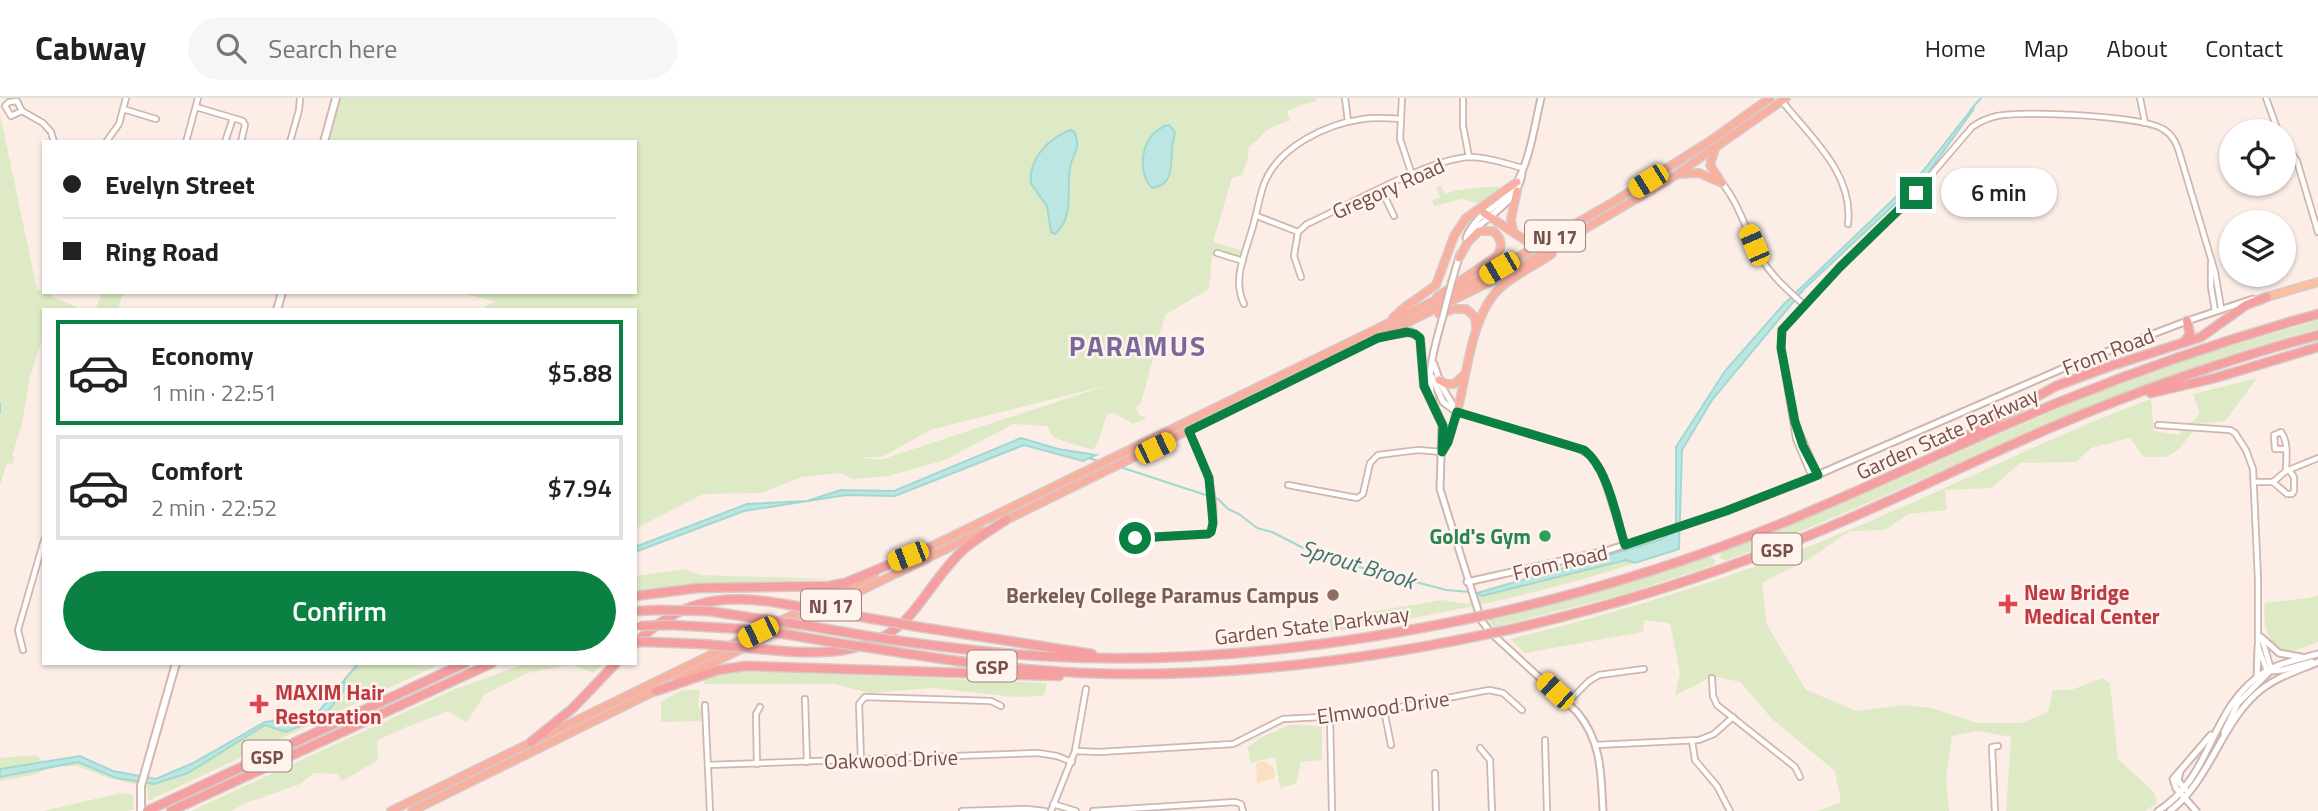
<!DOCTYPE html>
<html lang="en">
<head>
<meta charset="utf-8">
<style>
	body { margin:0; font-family:"Titillium Web",sans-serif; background:#f6f6f6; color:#222; height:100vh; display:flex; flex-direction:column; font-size:26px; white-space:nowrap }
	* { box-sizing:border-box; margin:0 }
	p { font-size:23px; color:#767676 }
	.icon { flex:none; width:38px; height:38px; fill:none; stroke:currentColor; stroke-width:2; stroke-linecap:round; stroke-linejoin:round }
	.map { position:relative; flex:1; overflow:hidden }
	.sheet { position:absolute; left:42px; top:210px; width:595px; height:357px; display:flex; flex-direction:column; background:#fff; border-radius:0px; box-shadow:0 2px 5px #0004 }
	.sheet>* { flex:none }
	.top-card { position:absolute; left:42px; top:42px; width:595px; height:154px; border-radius:0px; box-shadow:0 2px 5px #0004; display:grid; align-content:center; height:154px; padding:0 21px; background:#fff }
	.buttons { position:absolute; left:2219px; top:21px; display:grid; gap:14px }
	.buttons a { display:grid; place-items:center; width:77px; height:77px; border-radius:50%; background:#fff; box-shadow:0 2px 5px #0004; font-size:35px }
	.end { position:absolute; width:32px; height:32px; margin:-16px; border:9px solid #0b8043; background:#fff; box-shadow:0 0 0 4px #fff }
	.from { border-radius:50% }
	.bubble { position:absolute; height:49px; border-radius:24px; background:#fff; box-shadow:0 2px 5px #0004; font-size:23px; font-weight:600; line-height:49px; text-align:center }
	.car { position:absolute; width:21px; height:42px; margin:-21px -10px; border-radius:9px; box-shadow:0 0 5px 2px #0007; background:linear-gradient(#f5c518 24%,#345 0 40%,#f5c518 0 76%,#345 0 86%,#f5c518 0) }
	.top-card b { display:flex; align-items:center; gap:24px; height:66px; font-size:26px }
	.top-card b+b { border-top:2px solid #e0e0e0 }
	.top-card i { width:18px; height:18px; background:#222 }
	ul { padding:12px 0 0; list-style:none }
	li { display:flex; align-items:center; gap:21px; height:105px; margin:0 14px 10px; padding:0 7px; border:4px solid #e0e0e0; border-radius:0px }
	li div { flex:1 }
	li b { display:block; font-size:26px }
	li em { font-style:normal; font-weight:600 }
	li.current { border-color:#0b8043 }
	li>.icon { width:63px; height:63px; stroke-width:1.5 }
	.cta { display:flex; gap:14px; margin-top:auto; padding:14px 21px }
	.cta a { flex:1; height:80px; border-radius:42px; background:#0b8043; color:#fff; font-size:28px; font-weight:600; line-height:80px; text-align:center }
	header { display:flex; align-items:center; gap:42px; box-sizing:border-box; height:98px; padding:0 35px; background:#fff; border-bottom:2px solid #e0e0e0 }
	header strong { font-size:33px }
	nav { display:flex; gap:38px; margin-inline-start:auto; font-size:24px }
	.search { width:490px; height:63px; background:#f6f6f6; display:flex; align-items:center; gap:18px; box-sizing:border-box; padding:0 24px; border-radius:38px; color:#767676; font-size:26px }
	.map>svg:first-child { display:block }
</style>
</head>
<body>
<header>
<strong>Cabway</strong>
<div class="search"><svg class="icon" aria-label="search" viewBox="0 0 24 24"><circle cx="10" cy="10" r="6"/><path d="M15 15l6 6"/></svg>Search here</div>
<nav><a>Home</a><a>Map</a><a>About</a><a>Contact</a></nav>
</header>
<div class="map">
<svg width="2318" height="713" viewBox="0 0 2318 713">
	<rect width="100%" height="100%" fill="#fceee7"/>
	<!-- green -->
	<g fill="#deeac5" fill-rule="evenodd">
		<path d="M341,0H1317L1315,4L1304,6L1287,13L1290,23C1266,28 1266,36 1249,49L1248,60L1242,77L1232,80L1213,144L1241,152L1240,160L1213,152L1209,191L1165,217L1141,305L1136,310L1139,317L1147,320L1133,326L1114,315L1107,316C1102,329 1102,340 1093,352L1054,340L1047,328L1013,326L945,362L889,378L853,381L840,375L802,379L761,395L703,396L635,431V212H484L487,207L496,204L459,194H635V44H329ZM1108,287L880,362L861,359H882L930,332Z"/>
		<path d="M0,16L37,191L82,212H44V236L30,279L22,326L12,358L14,359L13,366L7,365L0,387Z"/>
		<path d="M1441,88L1445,96C1456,91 1487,88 1499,89V94L1481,106L1462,101L1434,108L1432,102L1440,99L1436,90Z"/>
		<path d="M102,194H123L118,212H95Z"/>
		<path d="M2318,222V231C2111,283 1924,389 1725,463L1720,460L1721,454L1724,452L1834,409L2085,299L2207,255Z"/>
		<path d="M2257,280L2225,323L2199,326L2179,351L2167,359H2144L2130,340L2091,350L2076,364L2020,365L1992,390L1945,392L1947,412L1908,416L1885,432L1850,433L1809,461L1762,485L1767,527L1806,592L1857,613L1904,607L1931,610L1978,625H2021L2048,614L2053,592H2071L2102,580L2110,585L2118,661L2154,694L2157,705L2145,713H2006L2011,639L1978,633L1952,638L1946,680L1949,713H1818L1841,704L1835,673L1772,621L1740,584L1713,578L1675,598L1680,575L1670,525L1644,522L1643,534L1525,555L1510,541C1626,513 1739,478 1849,432C1950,390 2048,339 2151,301L2154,333L2178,337L2200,316L2193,296Z"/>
		<path d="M1710,457L1716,463L1714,467L1625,496L1494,529L1488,522L1623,486Z"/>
		<path d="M1626,462L1635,465C1525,502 1411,521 1296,540L1308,524L1442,502L1466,506L1479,501L1477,495L1483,498Z"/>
		<path d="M686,471L700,477L833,481L696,486L635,495V478Z"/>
		<path d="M2318,497V544C2310,547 2299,552 2291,553C2267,554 2262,522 2265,505L2308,500Z"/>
		<path d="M351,565H442L148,703L147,689L109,680L77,668L52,669L34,677L0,683V679L78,664L116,680L154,686L188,675L266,627L324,618L343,594L345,581L354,569Z"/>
		<path d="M604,565L593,575L572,566L528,575L485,596L467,624L447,613C423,624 399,630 377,643L378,662L342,683L337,676L314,675L300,686L246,705L231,713H191L453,592L524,566Z"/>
		<path d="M753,573L1047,585L1044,598L1015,599L933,590L870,595L834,586H704V582L706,580L731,574Z"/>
		<path d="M682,592H700L698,607L703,615V623L661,624V604Z"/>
		<path d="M1289,627L1322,628V662L1301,664L1296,686L1280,690L1275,659L1250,665L1248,649L1262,639Z"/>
		<path d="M35,657L44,663L0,671V660Z"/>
		<path d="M121,695L133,697L134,711L128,713H43Z"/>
	</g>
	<!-- sand -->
	<path fill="#fbdfc2" d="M1265,663L1274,670L1275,680L1257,685L1256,665Z"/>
	<!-- water -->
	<g fill="#bbe6e1" stroke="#a2d8d1" stroke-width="2">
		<path d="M1974,8L1973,12L1928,75L1804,191L1712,302L1682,352L1679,451L1635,465L1626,462L1482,498L1477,495L1660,442L1676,432V349L1725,273L1783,207L1923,73Z"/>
		<path d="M1169,27L1175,34C1174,40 1172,46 1172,52C1171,68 1173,88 1152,90C1135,73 1142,32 1169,27Z"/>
		<path d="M1070,32L1075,34C1081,56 1073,52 1070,70C1066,93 1075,118 1055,136L1051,134L1047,108L1031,86C1028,61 1048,41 1070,32Z"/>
		<path d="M1021,340L1058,351L1096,357L1083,363L1024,347L895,398L846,397L744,413L635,454V449L747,406L807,403L841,392L894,393Z"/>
		<path d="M345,581L343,594L324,618L286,634L265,627L188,675L154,686L116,680L78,664L0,679V671L80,658L113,673L156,681L193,665L265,624L316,617Z"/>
	</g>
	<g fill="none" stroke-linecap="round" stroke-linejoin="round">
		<!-- stream -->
		<g stroke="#a2d8d1" stroke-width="2">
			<path d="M1974,8L1981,0"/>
			<path d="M0,305V315"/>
			<path d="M1089,360L1098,363"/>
			<path d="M1120,369L1218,401L1228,411L1239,416L1257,430L1272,434L1321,459L1446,492L1470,494"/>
			<path d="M345,581L359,565"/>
		</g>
		<!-- minor casing -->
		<g stroke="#d0b6af" stroke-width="8">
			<g id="minor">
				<path d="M1345,0L1348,23"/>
				<path d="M1402,0L1400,41L1412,77"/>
				<path d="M1463,0V28L1469,59"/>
				<path d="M2140,0L2145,25"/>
				<path d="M2266,0L2278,33"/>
				<path d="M1782,3C1810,39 1854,75 1848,126"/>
				<path d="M196,9L243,23L245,27L241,44"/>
				<path d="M123,11L156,21"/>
				<path d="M22,13L11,18L5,8L9,4L17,3L22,13L43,25L51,34L54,44"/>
				<path d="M2284,43L2297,63L2318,134"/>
				<path d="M106,44L119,26L126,0"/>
				<path d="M186,44L198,0"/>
				<path d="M225,44L233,20"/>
				<path d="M290,44L299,12L300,0"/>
				<path d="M1722,85C1740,107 1746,134 1760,158C1771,178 1788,192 1804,207"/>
				<path d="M1381,91L1394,118"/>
				<path d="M1257,118L1298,134"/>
				<path d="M1298,134L1307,126C1348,108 1429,60 1471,59C1489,59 1506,66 1523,70"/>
				<path d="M1298,134L1294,158L1301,179"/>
				<path d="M1217,155L1243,163"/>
				<path d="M2211,165V189L2215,213"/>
				<path d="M1244,206C1233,183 1243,161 1250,138C1256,121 1258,103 1264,86C1278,49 1326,26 1363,21C1375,19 1388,20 1401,21"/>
				<path d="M1457,314L1575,349L1591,358L1601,372L1625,447"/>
				<path d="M2158,327L2230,332L2235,335L2246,352L2253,371L2258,481V549L2267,573"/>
				<path d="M1798,331L1818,377"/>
				<path d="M2286,373C2286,361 2289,344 2281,334L2274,337L2275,351H2286"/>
				<path d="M1812,379L1796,341L1781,250L1782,232L1840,169L1908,104L1972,29C1979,24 1988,20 1997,18C2023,12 2142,18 2163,31C2173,37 2177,46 2180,57L2215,174L2221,210"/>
				<path d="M2254,384H2273L2286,373L2318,360"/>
				<path d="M2273,384L2287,396H2292L2294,393V379L2289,372"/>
				<path d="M1288,387L1357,400L1363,396L1370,365L1378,357L1418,352L1442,354"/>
				<path d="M1135,441L1208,436L1211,434C1220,401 1203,362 1189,333"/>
				<path d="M2262,541L2271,571"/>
				<path d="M23,552L18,532L44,442"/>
				<path d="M1712,580L1713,598L1717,607L1795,669L1800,679"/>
				<path d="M805,601L807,664"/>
				<path d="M1567,605L1589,583L1599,577L1644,571"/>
				<path d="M705,607L710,713"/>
				<path d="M1384,612L1391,647"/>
				<path d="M1330,619L1332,713"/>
				<path d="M1545,642L1547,713"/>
				<path d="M1692,643L1695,662L1717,688L1730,713"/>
				<path d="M1596,647L1699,642L1714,636L1733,619"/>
				<path d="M1480,650L1490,662L1492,713"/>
				<path d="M1075,653L1099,654L1233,646L1283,621L1359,617L1489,592L1503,595L1522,612"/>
				<path d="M861,662L859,606L865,599L991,603L1001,608"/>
				<path d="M757,666L756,616L760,609"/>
				<path d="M708,667L1038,655L1057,658L1072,664"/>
				<path d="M1435,675L1436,713"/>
				<path d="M1053,706L1076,713"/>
				<path d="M962,713L1027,711L1045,713"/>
				<path d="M1051,713L1075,653L1086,591"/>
				<path d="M1093,713L1235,704L1241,706L1243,713"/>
				<path d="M1995,713L1992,649L1998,648"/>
			</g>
		</g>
		<!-- tertiary casing -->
		<g stroke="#d0b6af" stroke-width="9">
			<g id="tertiary">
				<path d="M1468,138C1487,117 1517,106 1522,76"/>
				<path d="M1466,140C1477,112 1500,111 1514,89C1530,64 1534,29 1541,0"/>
				<path d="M1452,183L1460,156"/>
				<path d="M1434,266L1441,287L1457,314L1448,344L1443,353"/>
				<path d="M1432,279L1443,304L1455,313"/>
				<path d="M1433,301C1424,279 1437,241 1443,218"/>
				<path d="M1442,326L1440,391L1481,522L1491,535L1577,614C1602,644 1601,676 1603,713"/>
				<path d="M1467,484L1606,453L1726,413L1801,384L2064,270L2187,223L2253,201"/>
				<path d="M2261,539L2279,555L2301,559"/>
				<path d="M2270,573L2283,572L2312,564"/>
				<path d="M2257,580L2258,549"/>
				<path d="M2224,634L2238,605L2270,573"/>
				<path d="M2180,673L2178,683L2186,692"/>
				<path d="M2158,713C2215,677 2208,609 2266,573C2282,564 2301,561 2318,556"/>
				<path d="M2170,713C2210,682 2219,630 2256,596C2273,580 2297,573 2318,564"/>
				<path d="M2196,713L2176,690L2173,681L2211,637"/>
			</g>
		</g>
		<!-- secondary casing -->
		<g stroke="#d6b6af" stroke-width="10">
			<g id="secondary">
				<path d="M324,44L336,0"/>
				<path d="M277,212L282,194"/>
				<path d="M141,713V688L176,565"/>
			</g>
		</g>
		<!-- primary casing -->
		<g stroke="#d6cac9" stroke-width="10">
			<path id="primary" d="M2267,199L2318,184"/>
		</g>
		<!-- trunk casing -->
		<g stroke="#d6cac9" stroke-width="10">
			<g id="trunk">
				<path d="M1715,51L1710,67L1719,81"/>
				<path d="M1678,76L1699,75L1722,85"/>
				<path d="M1484,115L1525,142L1547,140"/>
				<path d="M1513,133L1511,121L1517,93"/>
				<path d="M1437,199L1497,158C1503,149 1502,140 1493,133H1479L1468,144L1459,160"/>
				<path d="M1439,216L1454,211H1466L1475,219L1476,229"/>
				<path d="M1393,220L1405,209L1436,187L1454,138L1466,120L1517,84"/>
				<path d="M1396,236L1411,234L1420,240L1424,288L1443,328"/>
				<path d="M1439,282L1446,286H1454L1464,277"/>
				<path d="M1457,314C1467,278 1471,219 1498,192C1513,177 1535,168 1552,156"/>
				<path d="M1004,423L1518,170L1667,83L1786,0"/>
				<path d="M926,451L1485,178L1615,103L1710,43L1770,0"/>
				<path d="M676,583L983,433"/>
				<path d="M391,713L874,477"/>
				<path d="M412,713L659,591"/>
			</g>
		</g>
		<!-- motorway casing -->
		<g stroke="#d6cac9" stroke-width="11">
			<g id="motorway">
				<path d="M2185,243L2190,236L2187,223"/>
				<path d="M2117,266L2201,239L2246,207L2267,199"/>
				<path d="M2151,295L2215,280L2318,249"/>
				<path d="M1960,342L2056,288L2113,267"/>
				<path d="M635,498L698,490L829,488L845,485L929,450"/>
				<path d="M635,513L660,512"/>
				<path d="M708,513L761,521"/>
				<path d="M844,516L891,524"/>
				<path d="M1491,516C1589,494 1687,464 1780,426C1875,387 1967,342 2062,303C2146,269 2231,240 2318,216"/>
				<path d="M671,527L743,531"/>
				<path d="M809,528L867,538"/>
				<path d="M913,528L1092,556"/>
				<path d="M1512,531C1613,508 1714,477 1810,437C1894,403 1974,362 2057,327C2142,291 2229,261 2318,237"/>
				<path d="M791,537L837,545"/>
				<path d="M893,542C942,549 991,555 1041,558C1184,567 1327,550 1467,521"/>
				<path d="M650,544L702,546"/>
				<path d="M635,546C680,501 724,495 784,506"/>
				<path d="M878,551C946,562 1014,572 1083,575C1215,580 1348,565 1478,538"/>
				<path d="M771,552C820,557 875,558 911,516C928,496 942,472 962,453C975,441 991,432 1006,422"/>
				<path d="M656,593L718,572L745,568L1059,578"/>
				<path d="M531,644L573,610L616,565"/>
				<path d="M147,713L465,565"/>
				<path d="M171,713L492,565"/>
			</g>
		</g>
		<!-- minor -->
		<use href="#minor" stroke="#fff" stroke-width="4.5"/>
		<!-- tertiary -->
		<use href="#tertiary" stroke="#fff" stroke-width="5"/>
		<!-- secondary -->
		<use href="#secondary" stroke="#fff" stroke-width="6"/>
		<!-- primary -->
		<use href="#primary" stroke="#fac0a1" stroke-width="7"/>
		<!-- trunk -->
		<use href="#trunk" stroke="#f8b0a0" stroke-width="7"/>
		<!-- motorway -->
		<use href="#motorway" stroke="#f59fa0" stroke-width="8"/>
		<!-- tertiary-bridge casing -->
		<g stroke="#d0b6af" stroke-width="9" stroke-linecap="butt">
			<path id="tertiary-bridge" d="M1443,218L1452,183"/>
		</g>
		<!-- motorway-bridge casing -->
		<g stroke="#d6cac9" stroke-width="11" stroke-linecap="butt">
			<g id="motorway-bridge">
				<path d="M784,506L844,516"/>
				<path d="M660,512L708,513"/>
				<path d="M761,521L809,528"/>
				<path d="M1467,521L1491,516"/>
				<path d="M891,524L913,528"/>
				<path d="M640,528L671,527"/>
				<path d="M743,531L791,537"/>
				<path d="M867,538L893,542"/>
				<path d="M1478,538L1512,531"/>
				<path d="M635,544H650"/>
				<path d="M837,545L878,551"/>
				<path d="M702,546L771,552"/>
			</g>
		</g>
		<!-- tertiary-bridge -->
		<use href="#tertiary-bridge" stroke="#fff" stroke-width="5"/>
		<!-- motorway-bridge -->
		<use href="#motorway-bridge" stroke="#f59fa0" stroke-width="8"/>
	</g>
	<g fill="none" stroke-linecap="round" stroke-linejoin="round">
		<!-- route -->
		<path stroke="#0b8043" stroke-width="9" d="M1135,440L1208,436L1211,434L1213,425L1209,380L1189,333L1378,240L1407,234L1415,236L1420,240L1424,288L1443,328L1442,354L1448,344L1457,314L1584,352C1608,370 1616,419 1625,447L1726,413L1818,377L1803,348L1795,324L1781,250L1782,232L1840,169L1916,95"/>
	</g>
	<!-- markers -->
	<circle fill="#2e9e5b" stroke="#fff3ee" stroke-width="2.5" cx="1545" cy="438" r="7"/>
	<circle fill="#8d6e63" stroke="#fff3ee" stroke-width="2.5" cx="1333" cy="497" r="7"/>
	<g fill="#e0444e" stroke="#fff3ee" stroke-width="2.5">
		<path d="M2004.5 495.5h7v7h7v7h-7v7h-7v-7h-7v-7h7z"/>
		<path d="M255.5 595.5h7v7h7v7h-7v7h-7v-7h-7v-7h7z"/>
	</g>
	<g text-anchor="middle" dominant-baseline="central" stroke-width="5" stroke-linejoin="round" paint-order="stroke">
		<!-- shield labels -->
		<g fill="#fff3ee" stroke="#9f807c" stroke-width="2">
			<rect x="1525" y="122.5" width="60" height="31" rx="5"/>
			<rect x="1752.5" y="435.5" width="49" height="31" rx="5"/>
			<rect x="801" y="491.5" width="60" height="31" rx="5"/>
			<rect x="967.5" y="552.5" width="49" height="31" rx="5"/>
			<rect x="242.5" y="642.5" width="49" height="31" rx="5"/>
		</g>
		<g font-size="19" font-weight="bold" fill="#764f4b">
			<text x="1555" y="138">NJ 17</text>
			<text x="1777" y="451">GSP</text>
			<text x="831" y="507">NJ 17</text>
			<text x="992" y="568">GSP</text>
			<text x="267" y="658">GSP</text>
		</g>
		<!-- street labels -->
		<g font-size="21" fill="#764f4b" stroke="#fff3ee">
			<text transform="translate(1388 90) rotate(-24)">Gregory Road</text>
			<text transform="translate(2108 253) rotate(-21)">From Road</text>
			<text transform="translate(1947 335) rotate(-24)">Garden State Parkway</text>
			<text transform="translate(1560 464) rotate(-13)">From Road</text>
			<text transform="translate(1312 527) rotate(-7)">Garden State Parkway</text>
			<text transform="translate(1383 609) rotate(-8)">Elmwood Drive</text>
			<text transform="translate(891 661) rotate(-2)">Oakwood Drive</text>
		</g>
		<!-- leisure labels -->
		<g font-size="21" font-weight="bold" fill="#27864d" stroke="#fff3ee" text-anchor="end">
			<text x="1531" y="438">Gold's Gym</text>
		</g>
		<!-- health labels -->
		<g font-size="21" font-weight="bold" fill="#be3a42" stroke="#fff3ee" text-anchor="start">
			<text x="2024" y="494">New Bridge<tspan x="2024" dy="24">Medical Center</tspan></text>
			<text x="275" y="594">MAXIM Hair<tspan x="275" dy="24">Restoration</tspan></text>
		</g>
		<!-- education labels -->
		<g font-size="21" font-weight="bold" fill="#785e54" stroke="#fff3ee" text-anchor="end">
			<text x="1319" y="497">Berkeley College Paramus Campus</text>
		</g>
		<!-- water labels -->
		<g font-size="23" font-style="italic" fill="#3c746e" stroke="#fff3ee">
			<text transform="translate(1358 466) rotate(17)">Sprout Brook</text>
		</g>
		<!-- district labels -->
		<g font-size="28" font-weight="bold" letter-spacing="2" fill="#7b6799" stroke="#fff3ee">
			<text x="1138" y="247">PARAMUS</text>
		</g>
	</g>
</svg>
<div class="buttons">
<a><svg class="icon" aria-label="locate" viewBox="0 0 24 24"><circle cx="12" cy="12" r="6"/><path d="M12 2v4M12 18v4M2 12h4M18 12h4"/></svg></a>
<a><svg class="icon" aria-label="layers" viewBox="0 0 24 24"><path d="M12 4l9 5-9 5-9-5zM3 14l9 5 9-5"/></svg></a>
</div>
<i class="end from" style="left:1135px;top:440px"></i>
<i class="end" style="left:1916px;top:95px"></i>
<div class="bubble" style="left:1941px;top:70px;width:116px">6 min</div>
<i class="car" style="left:1648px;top:83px;rotate:238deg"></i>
<i class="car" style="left:1754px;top:147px;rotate:337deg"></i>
<i class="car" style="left:1499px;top:170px;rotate:240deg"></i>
<i class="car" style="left:1155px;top:350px;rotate:64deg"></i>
<i class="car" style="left:908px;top:458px;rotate:249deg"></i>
<i class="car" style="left:758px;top:534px;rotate:244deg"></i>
<i class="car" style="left:1555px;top:593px;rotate:313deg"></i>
<div class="top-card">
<b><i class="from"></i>Evelyn Street</b>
<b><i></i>Ring Road</b>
</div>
<section class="sheet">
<ul>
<li class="current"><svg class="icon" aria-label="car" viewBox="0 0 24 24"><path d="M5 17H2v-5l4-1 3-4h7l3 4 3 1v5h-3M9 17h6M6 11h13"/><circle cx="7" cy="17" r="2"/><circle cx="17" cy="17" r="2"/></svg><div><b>Economy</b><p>1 min · 22:51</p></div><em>$5.88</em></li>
<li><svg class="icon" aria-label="car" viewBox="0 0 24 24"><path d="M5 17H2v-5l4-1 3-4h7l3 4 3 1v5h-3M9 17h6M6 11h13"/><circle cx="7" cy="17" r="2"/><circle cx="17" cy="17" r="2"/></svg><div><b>Comfort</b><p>2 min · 22:52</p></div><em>$7.94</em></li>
</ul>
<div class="cta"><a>Confirm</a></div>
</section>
</div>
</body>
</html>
